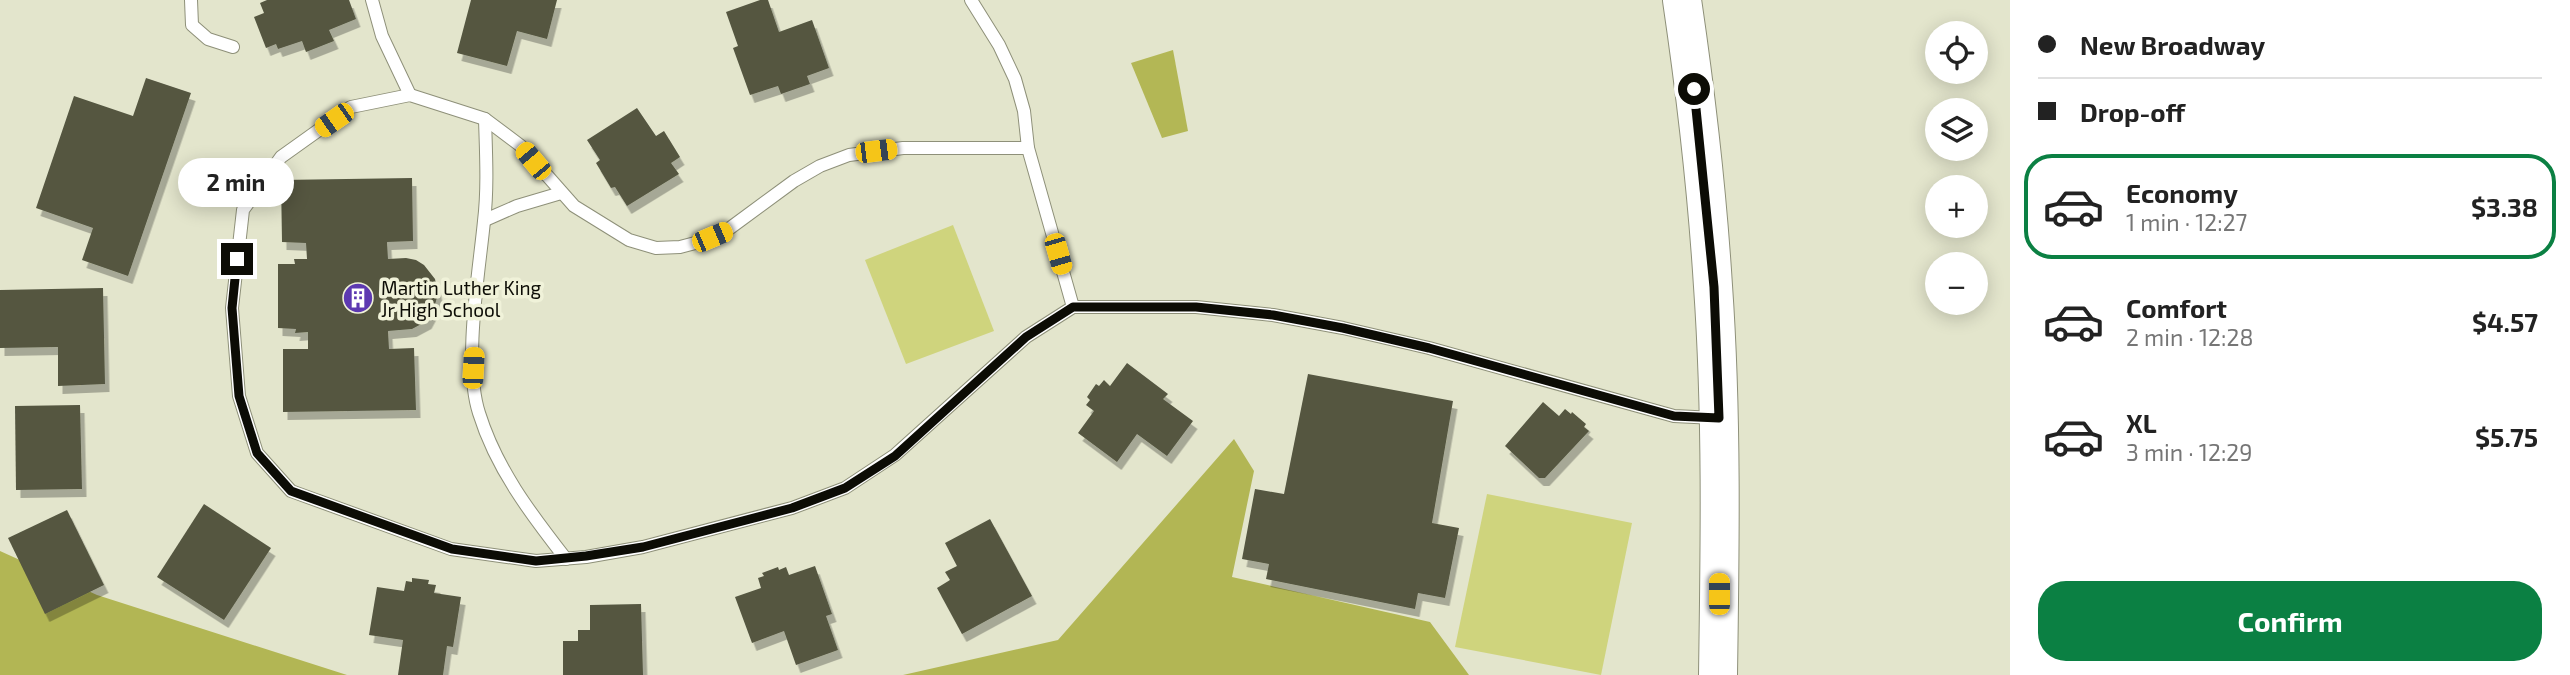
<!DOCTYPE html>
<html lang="en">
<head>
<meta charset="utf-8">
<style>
	body { margin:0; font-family:"Exo 2",sans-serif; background:#f6f6f6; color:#222; height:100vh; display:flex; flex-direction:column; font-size:26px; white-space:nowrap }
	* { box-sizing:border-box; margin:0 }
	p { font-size:23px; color:#767676 }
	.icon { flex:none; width:38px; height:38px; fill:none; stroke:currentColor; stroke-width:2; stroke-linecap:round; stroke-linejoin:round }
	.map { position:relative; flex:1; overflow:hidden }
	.drawer { display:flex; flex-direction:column; background:#fff; width:560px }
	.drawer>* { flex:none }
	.guide { display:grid; align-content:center; height:154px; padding:0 28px; background:#fff }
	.controls { position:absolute; left:1925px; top:21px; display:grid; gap:14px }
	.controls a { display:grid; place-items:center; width:63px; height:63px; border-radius:50%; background:#fff; box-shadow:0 4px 18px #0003; font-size:35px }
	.end { position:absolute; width:32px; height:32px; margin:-16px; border:9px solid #0c0c05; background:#fff; box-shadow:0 0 0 4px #fff }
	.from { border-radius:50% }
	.bubble { position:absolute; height:49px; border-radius:24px; background:#fff; box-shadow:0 4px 18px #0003; font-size:23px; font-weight:700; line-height:49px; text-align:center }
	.car { position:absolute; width:21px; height:42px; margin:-21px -10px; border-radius:9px; box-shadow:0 0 5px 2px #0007; background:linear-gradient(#f5c518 24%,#345 0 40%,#f5c518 0 76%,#345 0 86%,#f5c518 0) }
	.guide b { display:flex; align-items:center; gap:24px; height:66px; font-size:26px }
	.guide b+b { border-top:2px solid #e0e0e0 }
	.guide i { width:18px; height:18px; background:#222 }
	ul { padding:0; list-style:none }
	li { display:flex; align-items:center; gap:21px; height:105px; margin:0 14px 10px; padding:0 14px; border:4px solid transparent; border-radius:28px }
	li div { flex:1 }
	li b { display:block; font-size:26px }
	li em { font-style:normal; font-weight:700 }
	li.current { border-color:#0b8043 }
	li>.icon { width:63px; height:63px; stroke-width:1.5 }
	.action { display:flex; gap:14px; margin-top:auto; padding:14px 28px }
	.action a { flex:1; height:80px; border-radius:28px; background:#0b8043; color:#fff; font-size:28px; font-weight:700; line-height:80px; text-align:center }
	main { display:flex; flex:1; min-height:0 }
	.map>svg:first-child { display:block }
</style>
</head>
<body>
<main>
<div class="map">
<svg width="2010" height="675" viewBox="0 0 2010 675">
	<defs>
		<filter id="shadow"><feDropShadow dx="4.5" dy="8" stdDeviation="0" flood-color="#0004"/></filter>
	</defs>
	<rect width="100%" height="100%" fill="#e3e5cc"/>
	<!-- green -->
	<g fill="#cfd47d">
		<path d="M953,225L994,331L906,364L865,260Z"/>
		<path d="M1487,494L1632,523L1601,675L1455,647Z"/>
	</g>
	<!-- forest -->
	<g fill="#b2b654">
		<path d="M1234,439L1254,471L1232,577L1430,622L1469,675H903L1058,640Z"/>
		<path d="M0,551L97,595L347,675H0Z"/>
	</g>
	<!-- water -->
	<path fill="#b3b755" d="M1173,50L1188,131L1162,138L1131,63Z"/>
	<!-- building -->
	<g fill="#545641" filter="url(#shadow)">
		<path d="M267,0H349L356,19L329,30L334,41L306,52L302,41L278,49L276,44L266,48L254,17L264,13L260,3Z"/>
		<path d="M471,0H557L547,39L517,31L507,66L457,53Z"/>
		<path d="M760,0H768L779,32L812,20L829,68L807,76L810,84L781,94L778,86L750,95L733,48L738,46L726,12Z"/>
		<path d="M146,78L191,93L128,276L82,260L93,228L36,208L74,96L133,116Z"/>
		<path d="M637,108L656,136L664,131L680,157L671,163L679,174L627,206L615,187L611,188L596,163L600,160L587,140Z"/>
		<path d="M412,178L413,241L387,242L388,259L406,258L416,260L424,265L435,279L438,294L434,308L427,321L412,329L388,331L389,349L414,348L416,410L283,412V349H308V332L295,333L296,329L278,328V264H295L294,259H307L306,243L282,242L281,180Z"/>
		<path d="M103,288L105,384L58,386V347L0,348V290Z"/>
		<path d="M1127,363L1168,394L1163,399L1193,421L1167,456L1137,434L1117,462L1078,433L1094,411L1086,405L1090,400L1087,397L1096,384L1099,386L1104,380L1110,386Z"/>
		<path d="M1308,374L1453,401L1432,523L1459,528L1445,598L1418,593L1415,609L1266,579L1269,564L1242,559L1255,489L1284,494Z"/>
		<path d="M1543,402L1559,416L1565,409L1571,414L1572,412L1586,424L1584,427L1589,431L1545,478H1539L1505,446Z"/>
		<path d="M80,405L82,489L16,490L15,406Z"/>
		<path d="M204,504L271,548L224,620L157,577Z"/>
		<path d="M67,510L104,585L45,614L8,538Z"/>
		<path d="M990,519L1032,596L962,634L937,588L950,580L945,572L957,566L945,543Z"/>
		<path d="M815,566L832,614L826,616L838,650L796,665L784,631L752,643L735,597L761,588L758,578L764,576L762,573L778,567L779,570L786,567L789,575Z"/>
		<path d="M412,578L429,580L428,584L436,585L434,593L461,597L453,647L447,646L443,675H398L403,640L369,635L377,587L404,591L406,581L412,582Z"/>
		<path d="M641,604L643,675H563V641H578V630H590V605Z"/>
	</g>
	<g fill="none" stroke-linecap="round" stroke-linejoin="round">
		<!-- lane casing -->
		<g stroke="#8e9079" stroke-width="14">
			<g id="lane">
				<path d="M191,0L192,25L208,39L233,47"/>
				<path d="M372,0L382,36L410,95"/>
				<path d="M971,0L999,45L1015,79L1024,111L1028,148L1073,307"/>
				<path d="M485,119C486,153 488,188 484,221C479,273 463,363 479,413C496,468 530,513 566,559"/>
				<path d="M1028,148H903L849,155L820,166L794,181L726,231L699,242L680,247L656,248L629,240L574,206L521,146L485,119L410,95L351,107L281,157L243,210L232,308L239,396L257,453L291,491L451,549L536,561L586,557L643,547L792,508L845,488L895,455L1026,337L1073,307H1196L1273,315L1343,328L1429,348L1674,416L1715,418"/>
				<path d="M485,220L517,206L561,193"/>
			</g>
		</g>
		<!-- primary casing -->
		<g stroke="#8e9079" stroke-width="40">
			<path id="primary" d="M1682,0C1696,95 1707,190 1713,286C1722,415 1720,545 1718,675"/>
		</g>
		<!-- lane -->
		<use href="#lane" stroke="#fff" stroke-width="12"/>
		<!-- primary -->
		<use href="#primary" stroke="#fff" stroke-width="38"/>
	</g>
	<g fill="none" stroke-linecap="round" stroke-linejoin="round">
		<!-- route -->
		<path stroke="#0c0c05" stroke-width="9" d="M237,259L232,308L239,396L257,453L291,491L452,549L536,561L586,556L643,547L792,508L845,488L895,456L1026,337L1073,307H1196L1273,315L1343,328L1429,348L1674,416L1719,418L1714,287L1694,89"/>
	</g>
	<!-- icons -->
	<defs>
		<g id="building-disc" transform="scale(1.575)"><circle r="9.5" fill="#5d39b1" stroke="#f0f2d9"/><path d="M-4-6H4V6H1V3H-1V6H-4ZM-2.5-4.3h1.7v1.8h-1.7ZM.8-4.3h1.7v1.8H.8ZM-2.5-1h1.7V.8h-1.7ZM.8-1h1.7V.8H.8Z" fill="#fff"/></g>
	</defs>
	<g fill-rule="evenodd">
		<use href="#building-disc" x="358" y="298"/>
	</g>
	<g text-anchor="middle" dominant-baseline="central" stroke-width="7" stroke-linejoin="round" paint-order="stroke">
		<!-- poi labels -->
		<g font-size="19" fill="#0c0c05" stroke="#f0f2d9" text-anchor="start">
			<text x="381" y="287">Martin Luther King<tspan x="381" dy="22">Jr High School</tspan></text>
		</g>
	</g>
</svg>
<div class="controls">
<a><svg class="icon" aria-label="locate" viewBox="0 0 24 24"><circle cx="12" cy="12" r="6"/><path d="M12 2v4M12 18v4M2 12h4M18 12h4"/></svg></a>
<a><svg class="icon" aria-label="layers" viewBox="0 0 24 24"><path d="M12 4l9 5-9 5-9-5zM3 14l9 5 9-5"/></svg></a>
<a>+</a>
<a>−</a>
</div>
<i class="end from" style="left:1694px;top:89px"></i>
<i class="end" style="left:237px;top:259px"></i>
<div class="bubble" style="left:178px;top:158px;width:116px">2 min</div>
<i class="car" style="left:334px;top:120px;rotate:235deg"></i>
<i class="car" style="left:876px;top:151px;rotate:83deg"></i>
<i class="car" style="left:533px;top:161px;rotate:320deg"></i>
<i class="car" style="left:712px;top:237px;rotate:67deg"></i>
<i class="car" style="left:1058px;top:254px;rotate:164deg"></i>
<i class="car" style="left:473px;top:368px;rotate:3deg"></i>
<i class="car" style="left:1719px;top:594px;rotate:0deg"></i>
</div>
<section class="drawer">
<div class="guide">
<b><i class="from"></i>New Broadway</b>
<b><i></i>Drop-off</b>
</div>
<ul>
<li class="current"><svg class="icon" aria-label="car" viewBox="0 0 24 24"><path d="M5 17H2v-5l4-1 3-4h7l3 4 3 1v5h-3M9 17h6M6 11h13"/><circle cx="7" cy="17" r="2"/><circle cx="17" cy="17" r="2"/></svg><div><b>Economy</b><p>1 min · 12:27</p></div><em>$3.38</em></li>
<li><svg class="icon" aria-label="car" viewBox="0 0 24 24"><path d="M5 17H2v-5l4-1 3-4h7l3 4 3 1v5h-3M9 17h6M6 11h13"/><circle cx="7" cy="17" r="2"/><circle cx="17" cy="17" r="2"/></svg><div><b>Comfort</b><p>2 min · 12:28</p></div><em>$4.57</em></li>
<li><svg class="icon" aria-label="car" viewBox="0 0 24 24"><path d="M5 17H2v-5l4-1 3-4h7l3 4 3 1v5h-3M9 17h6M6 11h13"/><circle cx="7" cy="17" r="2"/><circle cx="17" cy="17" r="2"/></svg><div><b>XL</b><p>3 min · 12:29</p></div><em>$5.75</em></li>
</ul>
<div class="action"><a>Confirm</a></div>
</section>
</main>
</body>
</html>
